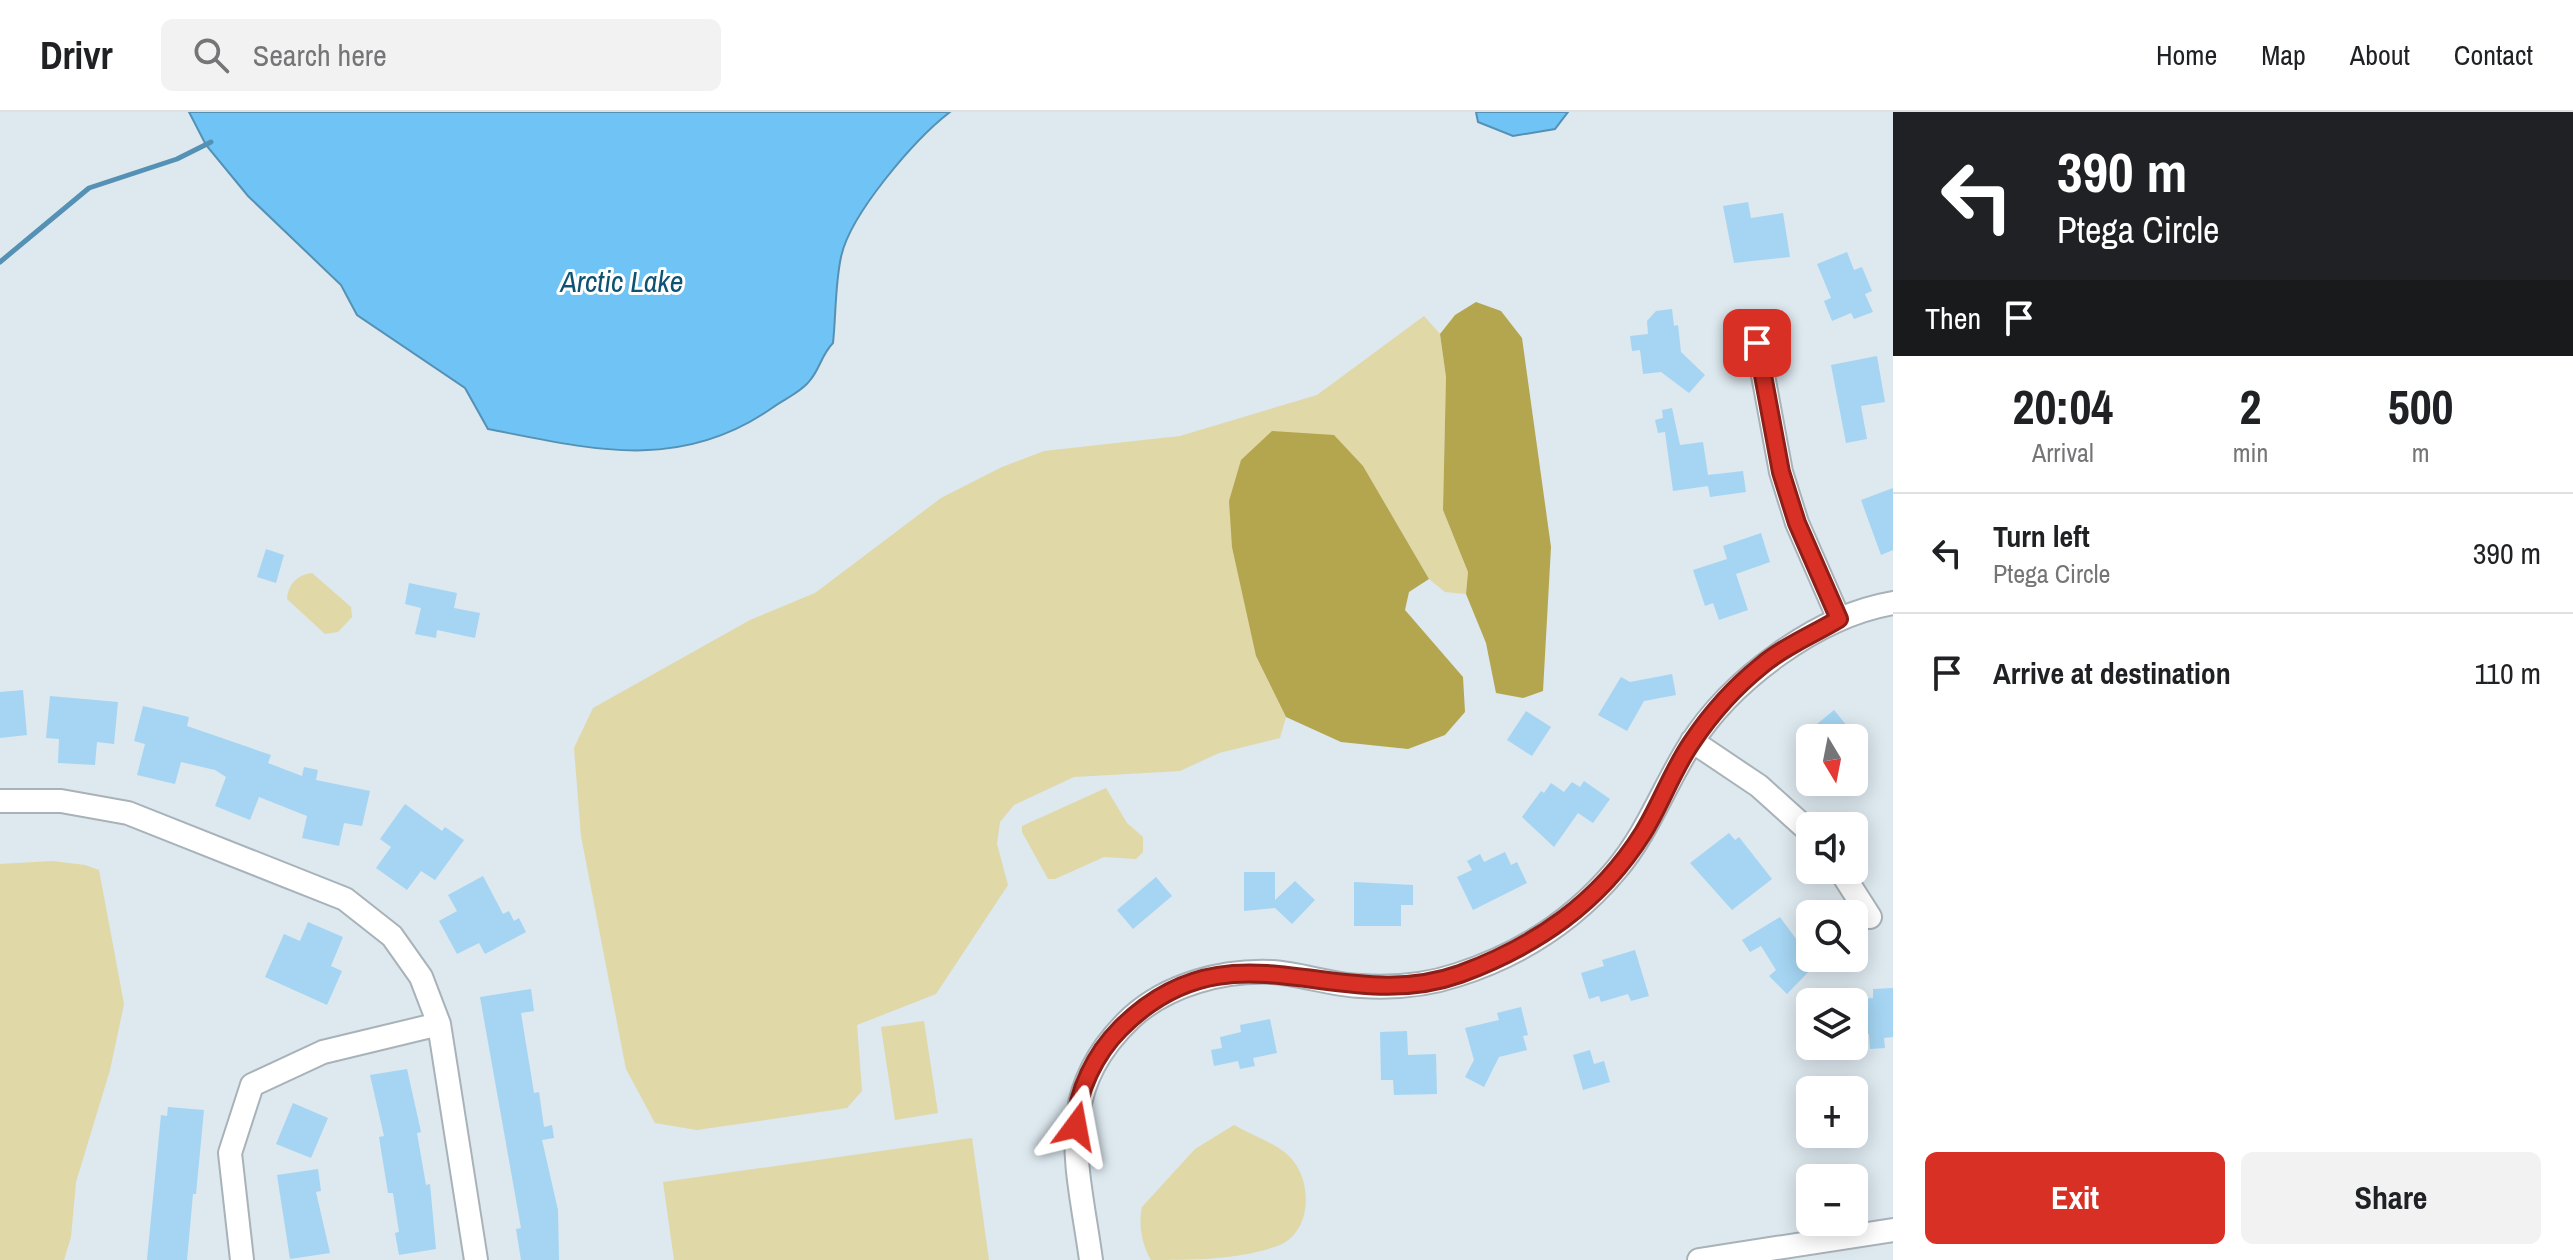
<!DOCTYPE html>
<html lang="en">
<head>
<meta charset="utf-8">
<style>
  body { margin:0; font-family:"Archivo Narrow",sans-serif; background:#f2f2f2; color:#202124; height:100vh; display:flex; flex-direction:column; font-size:30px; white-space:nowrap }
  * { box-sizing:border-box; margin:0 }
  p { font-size:26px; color:#757577 }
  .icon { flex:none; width:44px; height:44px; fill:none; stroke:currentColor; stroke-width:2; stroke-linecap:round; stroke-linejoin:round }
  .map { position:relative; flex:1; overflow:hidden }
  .details { display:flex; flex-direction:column; background:#fff; width:680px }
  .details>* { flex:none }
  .top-card { background:#202124; color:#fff; overflow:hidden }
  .needle { width:52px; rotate:170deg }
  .buttons { position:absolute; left:1796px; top:612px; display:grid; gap:16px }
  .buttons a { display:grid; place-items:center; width:72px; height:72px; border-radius:12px; background:#fff; box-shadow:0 4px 20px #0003; font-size:40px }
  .pin { position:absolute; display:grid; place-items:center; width:68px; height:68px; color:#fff; margin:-34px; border-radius:16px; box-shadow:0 4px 12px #0006 }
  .me { position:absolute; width:88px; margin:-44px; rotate:13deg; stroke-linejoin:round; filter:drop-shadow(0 0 6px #0008) }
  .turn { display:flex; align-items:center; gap:28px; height:168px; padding:0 32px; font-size:36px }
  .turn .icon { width:104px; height:104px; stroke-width:2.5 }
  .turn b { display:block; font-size:56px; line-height:68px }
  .then { display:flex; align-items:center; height:76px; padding:0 32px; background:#0003; gap:16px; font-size:30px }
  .eta { display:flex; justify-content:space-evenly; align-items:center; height:136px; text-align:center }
  .eta b { font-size:48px; font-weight:700; line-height:56px }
  .action { display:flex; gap:16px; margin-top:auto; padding:16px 32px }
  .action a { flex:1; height:92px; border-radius:12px; background:#d93025; color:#fff; font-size:32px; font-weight:700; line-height:92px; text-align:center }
  .action a+a { background:#f2f2f2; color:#202124 }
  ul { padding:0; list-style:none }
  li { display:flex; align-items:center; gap:24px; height:120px; padding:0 32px; border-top:2px solid #e0e0e0 }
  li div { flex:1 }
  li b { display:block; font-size:30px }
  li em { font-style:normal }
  header { display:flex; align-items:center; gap:48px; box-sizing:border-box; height:112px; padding:0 40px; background:#fff; border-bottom:2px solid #e0e0e0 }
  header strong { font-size:38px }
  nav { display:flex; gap:44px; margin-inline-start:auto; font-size:28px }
  .search { width:560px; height:72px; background:#f2f2f2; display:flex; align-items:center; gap:20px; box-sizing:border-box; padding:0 28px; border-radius:12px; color:#757577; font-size:30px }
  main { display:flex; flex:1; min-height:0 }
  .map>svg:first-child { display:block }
  .green { fill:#e0d8a6 }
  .forest { fill:#b4a54f }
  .water { fill:#6fc4f5; stroke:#5491b4; stroke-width:2 }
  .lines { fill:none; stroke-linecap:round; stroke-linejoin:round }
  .stream { stroke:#5491b4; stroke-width:5 }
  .building { fill:#a5d5f3 }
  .minor-casing { stroke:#a8b2b9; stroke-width:26 }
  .minor { stroke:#fff; stroke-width:22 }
  .route-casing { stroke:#8d1f18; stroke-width:20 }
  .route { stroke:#d93025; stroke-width:14 }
  .labels { text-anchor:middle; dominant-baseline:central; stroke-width:6; stroke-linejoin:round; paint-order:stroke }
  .water-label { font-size:30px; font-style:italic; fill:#0e5373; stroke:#fff }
</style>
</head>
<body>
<header>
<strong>Drivr</strong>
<div class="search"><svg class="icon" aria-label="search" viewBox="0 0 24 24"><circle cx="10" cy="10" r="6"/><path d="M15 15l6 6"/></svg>Search here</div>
<nav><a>Home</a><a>Map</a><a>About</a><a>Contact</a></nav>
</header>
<main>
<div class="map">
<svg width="1893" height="1148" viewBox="0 0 1893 1148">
  <rect width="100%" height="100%" fill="#dde8ef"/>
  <path class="green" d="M1424 204 1440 222 1446 265 1443 398 1468 460 1466 482 1445 480 1429 467 1363 355 1256 544 1286 605 1280 626 1219 641 1180 659 1074 665 1014 693 1000 710 997 732 1008 773 936 882 857 913 862 979 847 996 697 1018 655 1011 626 957 581 724 574 636 593 596 750 508 815 481 941 386 1002 355 1044 339 1180 324 1317 283Z
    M312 461 351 495 352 505 338 520 325 522 287 487C288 472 297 463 312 461Z
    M1106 676 1127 711 1143 725V740L1136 747 1104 745 1055 767H1048L1022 720V714Z
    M52 749 85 753 99 758 124 892 110 958 76 1070 71 1125 64 1148H0V752Z
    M924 909 938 1001 895 1008 881 915Z
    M1234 1013C1250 1022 1269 1029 1283 1039 1313 1060 1315 1117 1280 1133 1241 1148 1192 1148 1151 1148 1142 1133 1138 1112 1142 1095L1195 1037Z
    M972 1026 989 1148H674L663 1070Z"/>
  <path class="forest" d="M1476 190 1501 199 1522 226 1551 435 1543 579 1523 586 1496 581 1486 531 1466 482 1468 460 1443 398 1446 265 1440 222 1455 203Z
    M1272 319 1334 323 1363 354 1429 467 1409 480 1405 498 1463 565 1465 600 1445 623 1408 637 1341 630 1286 605 1256 544 1232 435 1229 389 1241 348Z"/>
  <path class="water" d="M189 0H950C915 27 850 102 841 145 835 173 836 203 833 231 822 242 820 256 811 267 803 279 783 288 772 296 679 361 590 337 488 317L465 276 357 203 341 173 248 84 206 33Z
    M1476 0H1568L1555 17 1513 24 1478 10Z"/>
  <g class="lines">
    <path class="stream" d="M0 150 89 76 177 47 211 30"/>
  </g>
  <path class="building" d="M1748 90 1751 106 1783 101 1790 145 1734 151 1723 94Z
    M1847 140 1854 158 1862 155 1872 179 1865 182 1873 200 1854 207 1851 201 1832 209 1824 189 1831 186 1817 152Z
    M1672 197 1674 214 1678 213 1681 240 1705 263 1689 281 1661 260 1643 262 1640 238 1632 239 1630 224 1648 222 1647 209 1656 199Z
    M1877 244 1885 290 1861 294 1867 327 1846 331 1831 253Z
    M1672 296 1680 333 1703 330 1708 363 1743 359 1746 380 1710 385 1708 374 1673 379 1665 320 1658 321 1655 308 1663 306 1662 298Z
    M1893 376V438L1881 443 1861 388Z
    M1761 421 1770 450 1736 462 1748 498 1719 508 1713 491 1705 494 1693 458 1727 447 1723 434Z
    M266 437 284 443 276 471 257 465Z
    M409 471 457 481 454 496 480 501 475 526 437 518 436 526 415 522 421 496 405 492Z
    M1672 562 1676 583 1644 589 1627 619 1598 603 1621 565 1630 570Z
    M23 578 27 623 0 626V580Z
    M50 584 118 590 114 632 97 630 95 653 58 651 59 627 46 626Z
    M143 594 189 605 187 614 271 643 268 651 302 664 304 655 318 658 316 668 370 679 362 714 344 711 339 734 302 726 307 704 259 685 250 708 215 694 226 665 215 658 181 650 175 672 137 663 145 632 134 629Z
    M1834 598 1857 626H1800Z
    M1526 599 1551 615 1532 644 1507 628Z
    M1584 669 1610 687 1593 711 1578 701 1554 735 1522 705 1541 679 1544 681 1551 671 1564 680 1572 670 1580 675Z
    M405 692 442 719 445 715 464 728 435 768 421 759 407 778 376 756 391 735 380 727Z
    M1729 721 1735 728 1739 725 1772 767 1732 798 1690 751Z
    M1505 740 1511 753 1517 750 1527 771 1473 798 1457 765 1472 758 1467 749 1480 742 1484 750Z
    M1244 760H1275V788L1295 769 1315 788 1292 812 1275 796 1244 799Z
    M483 764 503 802 509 799 514 809 519 806 526 820 485 842 479 831 457 842 439 809 457 799 448 783Z
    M1156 765 1172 784 1133 817 1117 798Z
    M1354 770 1413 773V793H1401V814H1354Z
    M1780 805 1810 846 1818 850 1787 882 1769 864 1776 858 1761 834 1750 840 1742 828Z
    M308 810 343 825 331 854 342 859 327 893 265 865 284 822 300 829Z
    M1635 838 1649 884 1631 889 1628 882 1601 890 1599 884 1589 887 1581 861 1604 854 1602 848Z
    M1893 876V925L1884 926 1885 936 1870 937 1869 922 1854 923V887L1873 886V877Z
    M531 877 534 899 521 901 534 981 539 980 544 1015 552 1013 554 1026 542 1028 558 1098 559 1148H521L516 1117 521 1116 480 885Z
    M1521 895 1528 923 1523 924 1527 938 1499 945 1484 975 1465 965 1474 948 1465 916 1499 908 1497 901Z
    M1270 907 1277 941 1253 946 1255 954 1240 957 1238 949 1214 954 1211 938 1222 936 1220 925 1241 920 1240 913Z
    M1407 919 1408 943 1436 942 1437 982 1394 983 1393 968H1381L1380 920Z
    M1590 938 1594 952 1604 949 1610 970 1583 978 1573 943Z
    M407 957 421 1020 417 1021 426 1073 430 1072 436 1137 399 1143 395 1121 399 1120 393 1081H388L379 1025 384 1024 370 963Z
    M293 991 328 1006 311 1046 276 1032Z
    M168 995 204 998 196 1082H193L187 1148H147L161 1003 167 1004Z
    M318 1057 321 1079 316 1080 330 1141 290 1147 277 1063Z"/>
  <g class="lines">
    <g class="minor-casing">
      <path id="minor" d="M1757 231 1781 360 1797 411 1839 507
        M1692 629 1759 674 1810 720
        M0 689H61L128 701 345 787 392 824 421 865 439 912 476 1148
        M1840 758 1870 805
        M242 1148 230 1041 252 973 323 940 439 912
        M1091 1148C1078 1053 1052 981 1131 906 1168 872 1223 858 1272 860 1302 862 1331 873 1361 874 1392 876 1427 873 1457 863 1520 843 1574 808 1616 758 1648 720 1664 674 1690 633 1731 568 1817 504 1893 491
        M1699 1148 1893 1118"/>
    </g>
    <use href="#minor" class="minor"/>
  </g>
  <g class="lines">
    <g class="route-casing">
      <path id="route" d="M1076 1014C1076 980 1096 941 1120 917 1231 804 1337 906 1460 862 1536 834 1599 791 1643 721 1661 692 1672 659 1692 630 1710 603 1735 575 1761 554 1783 535 1814 522 1839 507L1797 411 1781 360 1757 231"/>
    </g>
    <use href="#route" class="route"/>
  </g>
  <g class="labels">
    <g class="water-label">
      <text x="622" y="169">Arctic Lake</text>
    </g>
  </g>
</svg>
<div class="buttons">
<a><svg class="needle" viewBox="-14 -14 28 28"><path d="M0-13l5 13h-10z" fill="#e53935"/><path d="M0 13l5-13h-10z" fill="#757577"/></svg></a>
<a><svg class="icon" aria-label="sound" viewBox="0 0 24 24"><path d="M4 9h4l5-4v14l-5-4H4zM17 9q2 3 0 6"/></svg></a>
<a><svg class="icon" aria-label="search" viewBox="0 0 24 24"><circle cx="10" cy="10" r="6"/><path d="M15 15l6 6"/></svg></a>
<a><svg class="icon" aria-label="layers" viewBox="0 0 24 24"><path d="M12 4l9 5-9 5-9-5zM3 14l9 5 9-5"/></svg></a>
<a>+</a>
<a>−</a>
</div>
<div class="pin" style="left:1757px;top:231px;background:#d93025"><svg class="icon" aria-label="arrive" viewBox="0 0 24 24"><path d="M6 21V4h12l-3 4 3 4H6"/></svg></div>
<svg class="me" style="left:1076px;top:1014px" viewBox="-20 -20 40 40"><path d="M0-17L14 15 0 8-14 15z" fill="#d93025" stroke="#fff" stroke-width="4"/></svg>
</div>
<section class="details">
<div class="top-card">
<div class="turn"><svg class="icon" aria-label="left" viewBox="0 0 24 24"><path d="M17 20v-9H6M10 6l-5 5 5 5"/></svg><div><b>390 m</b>Ptega Circle</div></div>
<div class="then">Then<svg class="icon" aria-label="arrive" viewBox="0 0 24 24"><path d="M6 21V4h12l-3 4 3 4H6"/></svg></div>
</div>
<div class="eta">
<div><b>20:04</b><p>Arrival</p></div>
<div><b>2</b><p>min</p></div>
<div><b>500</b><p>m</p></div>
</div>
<ul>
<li><svg class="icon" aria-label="left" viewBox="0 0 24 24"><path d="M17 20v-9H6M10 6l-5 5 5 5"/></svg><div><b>Turn left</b><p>Ptega Circle</p></div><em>390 m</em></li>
<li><svg class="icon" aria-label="arrive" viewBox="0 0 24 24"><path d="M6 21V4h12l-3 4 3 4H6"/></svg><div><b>Arrive at destination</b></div><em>110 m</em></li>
</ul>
<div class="action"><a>Exit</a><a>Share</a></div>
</section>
</main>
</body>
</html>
